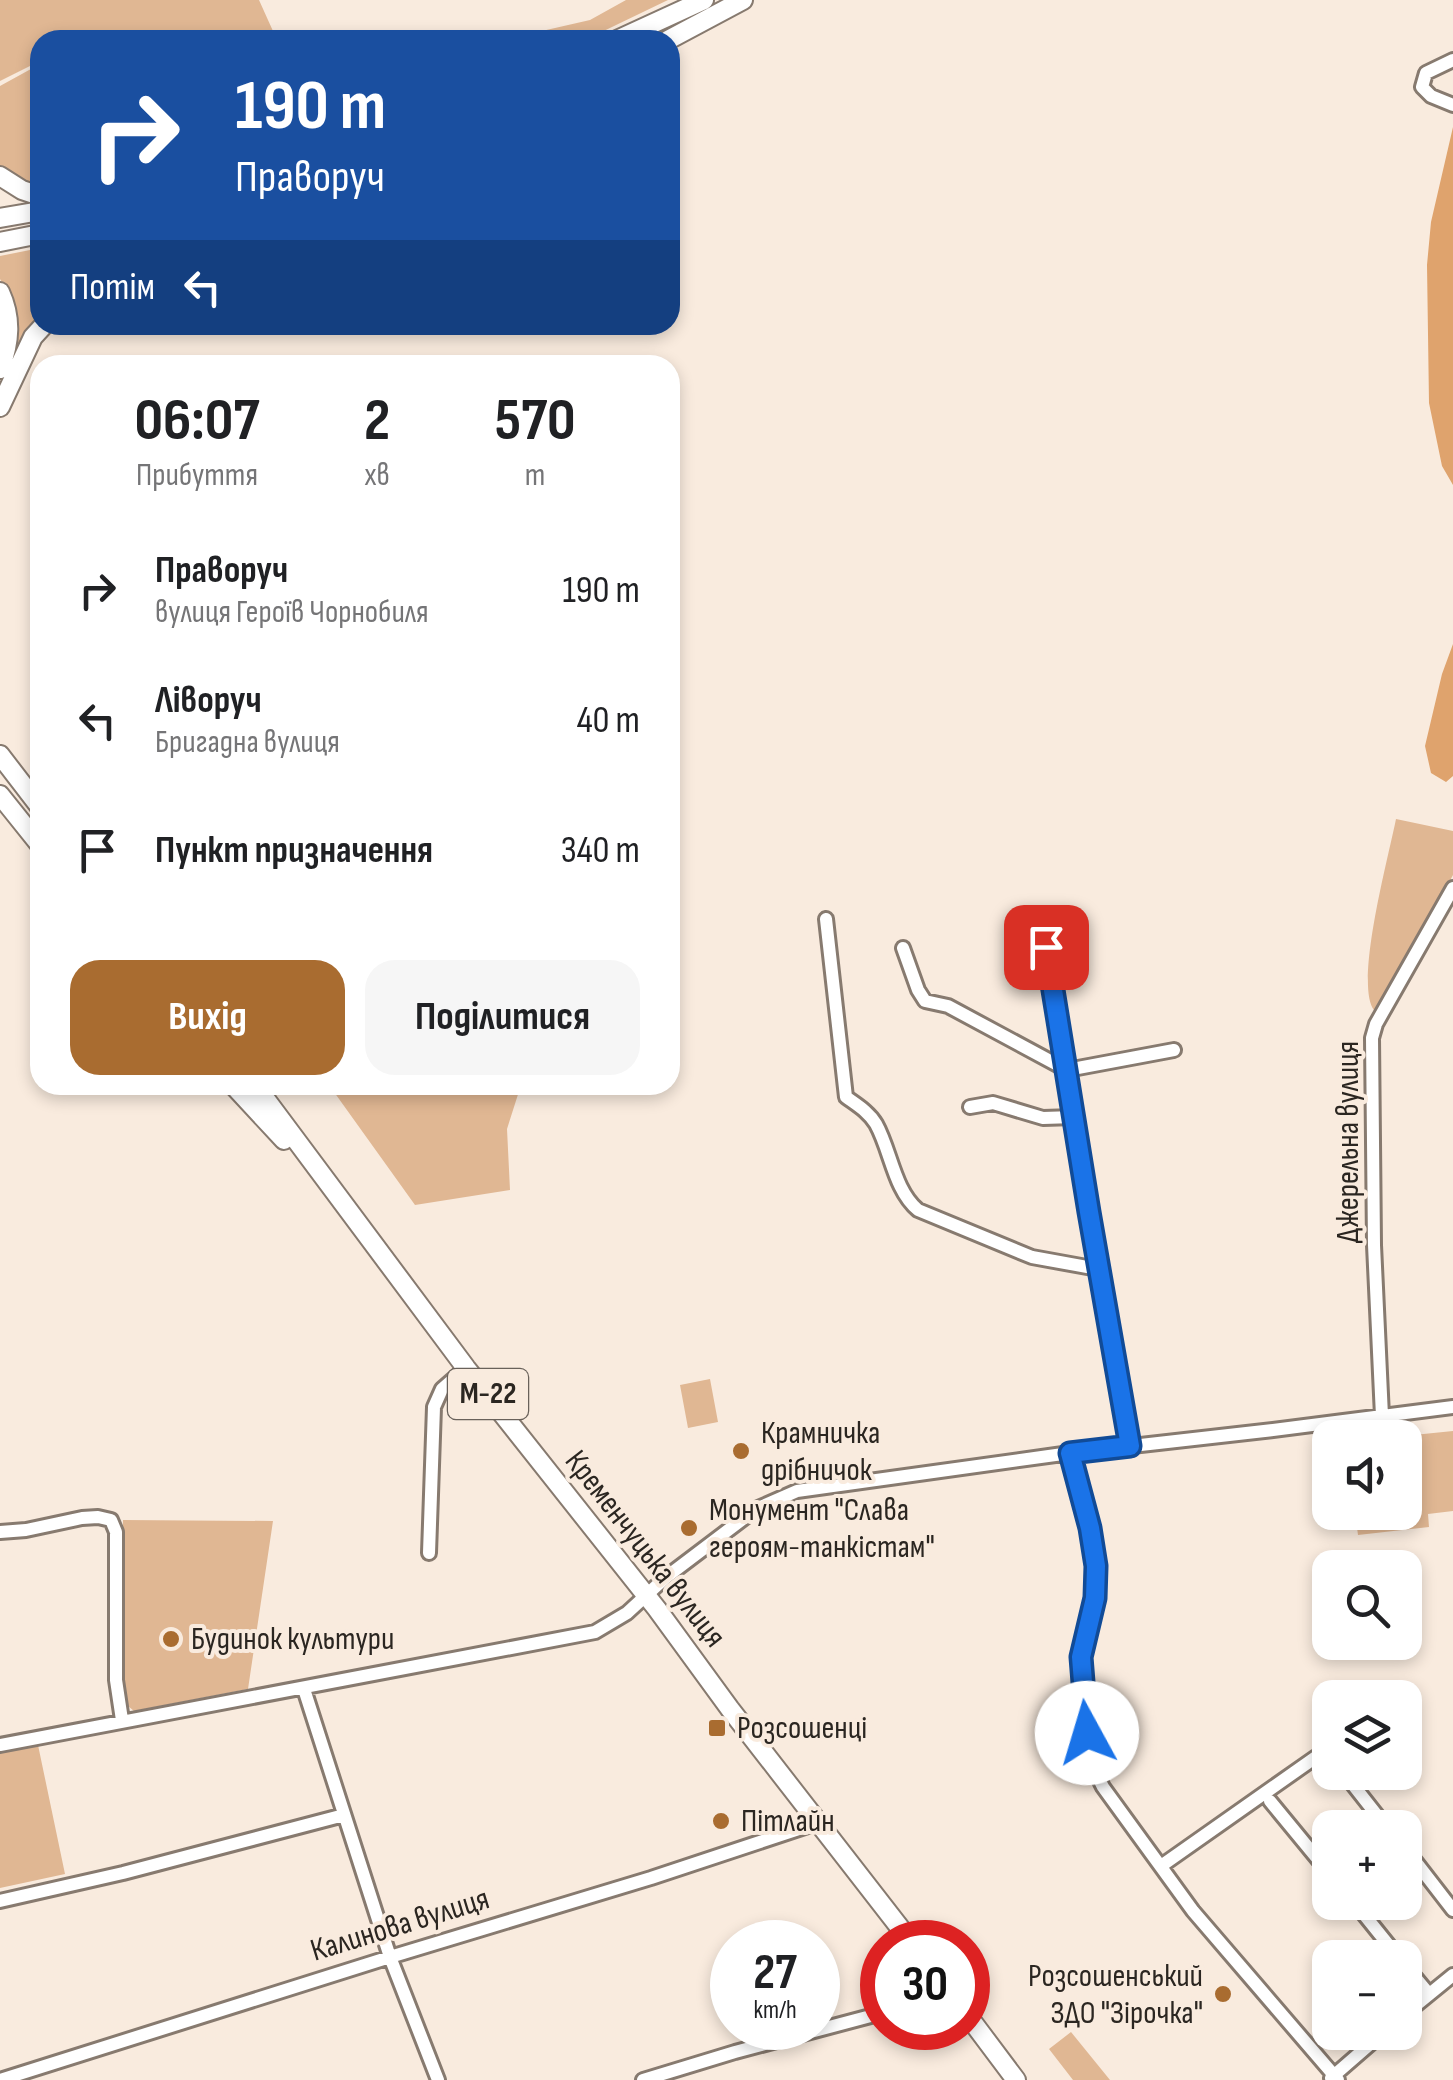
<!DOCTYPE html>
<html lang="uk">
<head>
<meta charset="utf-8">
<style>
  body { margin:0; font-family:"Sofia Sans Condensed",sans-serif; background:#f6f6f6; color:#202124; height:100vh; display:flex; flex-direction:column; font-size:38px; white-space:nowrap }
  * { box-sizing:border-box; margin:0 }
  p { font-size:32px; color:#757577 }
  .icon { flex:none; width:55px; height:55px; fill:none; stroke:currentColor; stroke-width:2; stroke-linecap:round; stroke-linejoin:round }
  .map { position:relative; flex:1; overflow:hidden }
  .side { position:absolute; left:30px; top:355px; width:650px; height:740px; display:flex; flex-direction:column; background:#fff; border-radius:30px; box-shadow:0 5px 15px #0003 }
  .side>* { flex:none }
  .top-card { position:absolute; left:30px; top:30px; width:650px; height:305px; border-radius:30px; box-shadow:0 5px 15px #0003; background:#1a4fa0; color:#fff; overflow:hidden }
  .fabs { position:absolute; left:1312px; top:1420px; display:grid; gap:20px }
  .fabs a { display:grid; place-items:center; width:110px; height:110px; border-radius:20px; background:#fff; box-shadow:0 5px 15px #0003; font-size:50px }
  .speed { position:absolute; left:710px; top:1920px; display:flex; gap:20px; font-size:50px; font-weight:700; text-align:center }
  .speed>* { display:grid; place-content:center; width:130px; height:130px; border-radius:50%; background:#fff; box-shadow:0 5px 15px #0003; line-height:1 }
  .speed small { font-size:25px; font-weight:400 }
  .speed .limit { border:15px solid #d22; background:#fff; color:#111 }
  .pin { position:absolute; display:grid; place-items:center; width:85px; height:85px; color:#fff; margin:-42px; border-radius:20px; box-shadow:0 5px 15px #0006 }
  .me { position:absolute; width:110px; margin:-55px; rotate:354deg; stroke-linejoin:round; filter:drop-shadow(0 0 8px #0008) }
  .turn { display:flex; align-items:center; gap:35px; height:210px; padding:0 40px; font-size:45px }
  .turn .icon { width:130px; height:130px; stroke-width:2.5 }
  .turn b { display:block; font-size:70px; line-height:85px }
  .then { display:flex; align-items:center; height:95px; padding:0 40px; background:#0003; gap:20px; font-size:38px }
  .eta { display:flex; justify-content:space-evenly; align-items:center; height:170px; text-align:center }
  .eta b { font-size:60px; font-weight:700; line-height:70px }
  .action { display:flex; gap:20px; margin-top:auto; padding:20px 40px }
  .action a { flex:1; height:115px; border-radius:30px; background:#a96c30; color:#fff; font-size:40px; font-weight:700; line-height:115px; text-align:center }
  .action a+a { background:#f6f6f6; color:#202124 }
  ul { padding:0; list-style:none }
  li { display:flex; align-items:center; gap:30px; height:130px; padding:0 40px }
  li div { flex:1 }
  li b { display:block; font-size:38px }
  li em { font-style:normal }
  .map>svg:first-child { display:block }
  .green { fill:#e0b793 }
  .water { fill:#dfa36d }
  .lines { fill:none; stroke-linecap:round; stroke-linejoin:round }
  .minor-casing { stroke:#877a6f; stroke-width:18 }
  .highway-casing { stroke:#877a6f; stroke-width:22 }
  .minor { stroke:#fff; stroke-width:12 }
  .highway { stroke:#fff; stroke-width:18 }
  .route-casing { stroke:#114b97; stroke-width:25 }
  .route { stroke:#1a73e8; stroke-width:18 }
  .poi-dot { fill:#a96c30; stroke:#f9ebde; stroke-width:4 }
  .labels { text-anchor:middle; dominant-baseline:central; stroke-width:8; stroke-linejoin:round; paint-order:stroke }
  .shield { fill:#f9ebde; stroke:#69615a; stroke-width:2.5 }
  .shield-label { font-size:30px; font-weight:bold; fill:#2b2621 }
  .street-label { font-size:32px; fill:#2b2621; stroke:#f9ebde }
  .poi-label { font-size:32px; fill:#2b2621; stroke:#f9ebde; text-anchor:start }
</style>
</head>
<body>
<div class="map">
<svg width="1453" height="2080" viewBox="0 0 1453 2080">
  <rect width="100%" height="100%" fill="#f9ebde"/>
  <path class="green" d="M0 0H259L277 40H40V61L0 81Z
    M626 0H668L585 40H502L590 20Z
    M40 64V187L30 185 0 168V86Z
    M40 248V319L15 359 11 360 16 335 17 317 12 299 0 279V256Z
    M1396 819 1453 831V875L1388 995 1380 1009 1374 1010C1354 984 1389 855 1396 819Z
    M329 1085H521L507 1129 510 1190 415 1205Z
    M710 1379 718 1422 688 1428 680 1385Z
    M1453 1431V1511L1428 1514 1429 1527 1358 1535 1355 1513 1405 1512V1438L1394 1437Z
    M123 1520 273 1521 248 1689 134 1711 122 1701Z
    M38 1745 65 1874 0 1888V1753Z
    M1071 2032 1110 2080H1073L1049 2049Z"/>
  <path class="water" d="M1453 127V485L1442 466 1429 403 1427 265 1431 222Z
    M1453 644V776L1446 782 1431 773 1425 746 1442 674Z"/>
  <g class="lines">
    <g class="minor-casing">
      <path id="minor" d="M1453 60 1426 73 1422 87 1431 96 1453 105
        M826 919 846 1097C857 1105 869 1112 876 1124 891 1151 894 1190 918 1210L1032 1257 1098 1269
        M1046 947 1129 1446
        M903 948 918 990 925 1001 948 1006 1067 1070 1174 1050
        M970 1107 993 1103 1043 1118 1074 1117
        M1382 1416 1374 1245 1372 1038 1376 1024 1453 888
        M1070 1453 1090 1529 1096 1566 1095 1599 1081 1657 1084 1711 1090 1755 1095 1771 1103 1787 1193 1911 1338 2080
        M0 1532 26 1530 82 1518 98 1517 111 1520 116 1532V1680L122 1720
        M429 1553 434 1407 442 1389 466 1368
        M304 1689 390 1957 438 2080
        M0 1745 595 1632 627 1613 665 1578 756 1509 797 1491 1070 1453 1273 1430 1453 1407
        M1343 1772 1387 1828
        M1270 1801 1330 1874
        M1405 1848 1453 1910
        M1161 1866 1316 1757 1330 1758
        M0 1901 123 1873 344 1815
        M1354 1902 1399 1958
        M1405 1965 1429 1994
        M1405 2014 1453 1975
        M1331 2078 1384 2032
        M0 2080 390 1957 651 1878 817 1823
        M643 2080 735 2052 882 2013"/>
    </g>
    <g class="highway-casing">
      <path id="highway" d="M617 40 704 0
        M668 40 743 0
        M0 176 22 190 40 196
        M0 218 40 211
        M0 242 40 234
        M0 292C12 318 10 342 0 369
        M0 407 33 337 44 325
        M0 755 40 807
        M0 795 40 845
        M233 1085 284 1140
        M255 1085 466 1368 657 1609 730 1709 911 1942
        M968 2016 1016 2080"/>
    </g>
    <use href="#minor" class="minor"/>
    <use href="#highway" class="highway"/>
  </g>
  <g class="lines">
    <g class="route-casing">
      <path id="route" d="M1046 947 1089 1212 1130 1446 1070 1453 1090 1528 1096 1566 1095 1598 1081 1657 1087 1733"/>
    </g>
    <use href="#route" class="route"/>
  </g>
  <g class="poi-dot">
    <circle cx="741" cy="1451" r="10"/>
    <circle cx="689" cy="1528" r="10"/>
    <circle cx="171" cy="1639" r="10"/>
    <rect x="707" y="1718" width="20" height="20" rx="5"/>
    <circle cx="721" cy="1821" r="10"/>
    <circle cx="1223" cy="1994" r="10"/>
  </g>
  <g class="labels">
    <rect class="shield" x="448" y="1369" width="80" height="50" rx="8"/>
    <g class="shield-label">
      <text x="488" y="1394">М-22</text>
    </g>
    <g class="street-label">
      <text transform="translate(1348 1142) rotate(-90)">Джерельна вулиця</text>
      <text transform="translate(645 1549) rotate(52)">Кременчуцька вулиця</text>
      <text transform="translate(400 1925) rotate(-17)">Калинова вулиця</text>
    </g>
    <g class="poi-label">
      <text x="761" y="1433">Крамничка<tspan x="761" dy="37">дрібничок</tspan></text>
      <text x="709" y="1510">Монумент "Слава<tspan x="709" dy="37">героям-танкістам"</tspan></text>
      <text x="191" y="1639">Будинок культури</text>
      <text x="737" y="1728">Розсошенці</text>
      <text x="741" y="1821">Пітлайн</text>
      <text x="1203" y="1976" text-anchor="end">Розсошенський<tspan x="1203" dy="37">ЗДО "Зірочка"</tspan></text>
    </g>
  </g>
</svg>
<div class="fabs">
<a><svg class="icon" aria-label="sound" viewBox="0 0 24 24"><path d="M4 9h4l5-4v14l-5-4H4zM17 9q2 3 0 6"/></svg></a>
<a><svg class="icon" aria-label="search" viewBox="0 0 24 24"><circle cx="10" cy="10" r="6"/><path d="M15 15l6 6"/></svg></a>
<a><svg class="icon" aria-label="layers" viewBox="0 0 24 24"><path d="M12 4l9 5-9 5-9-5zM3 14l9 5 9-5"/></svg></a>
<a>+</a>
<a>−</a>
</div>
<div class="speed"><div>27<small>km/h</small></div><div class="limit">30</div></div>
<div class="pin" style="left:1046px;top:947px;background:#d93025"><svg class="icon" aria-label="arrive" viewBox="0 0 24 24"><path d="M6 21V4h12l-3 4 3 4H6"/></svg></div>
<svg class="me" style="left:1087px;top:1733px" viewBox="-20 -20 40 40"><circle r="19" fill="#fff"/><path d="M0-13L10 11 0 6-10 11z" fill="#1a73e8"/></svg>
<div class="top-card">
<div class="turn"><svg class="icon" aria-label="right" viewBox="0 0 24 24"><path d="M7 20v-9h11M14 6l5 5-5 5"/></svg><div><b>190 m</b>Праворуч</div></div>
<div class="then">Потім<svg class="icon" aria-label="left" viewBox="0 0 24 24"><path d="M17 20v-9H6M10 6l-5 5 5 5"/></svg></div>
</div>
<section class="side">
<div class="eta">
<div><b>06:07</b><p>Прибуття</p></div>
<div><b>2</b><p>хв</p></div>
<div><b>570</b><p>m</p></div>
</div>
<ul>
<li><svg class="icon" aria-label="right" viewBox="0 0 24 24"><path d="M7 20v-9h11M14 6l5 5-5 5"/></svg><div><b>Праворуч</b><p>вулиця Героїв Чорнобиля</p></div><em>190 m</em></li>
<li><svg class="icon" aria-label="left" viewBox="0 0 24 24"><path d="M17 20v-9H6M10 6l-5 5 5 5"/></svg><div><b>Ліворуч</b><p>Бригадна вулиця</p></div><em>40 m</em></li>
<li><svg class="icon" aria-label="arrive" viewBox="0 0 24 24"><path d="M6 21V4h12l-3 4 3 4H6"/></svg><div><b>Пункт призначення</b></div><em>340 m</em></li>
</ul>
<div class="action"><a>Вихід</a><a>Поділитися</a></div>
</section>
</div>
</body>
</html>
